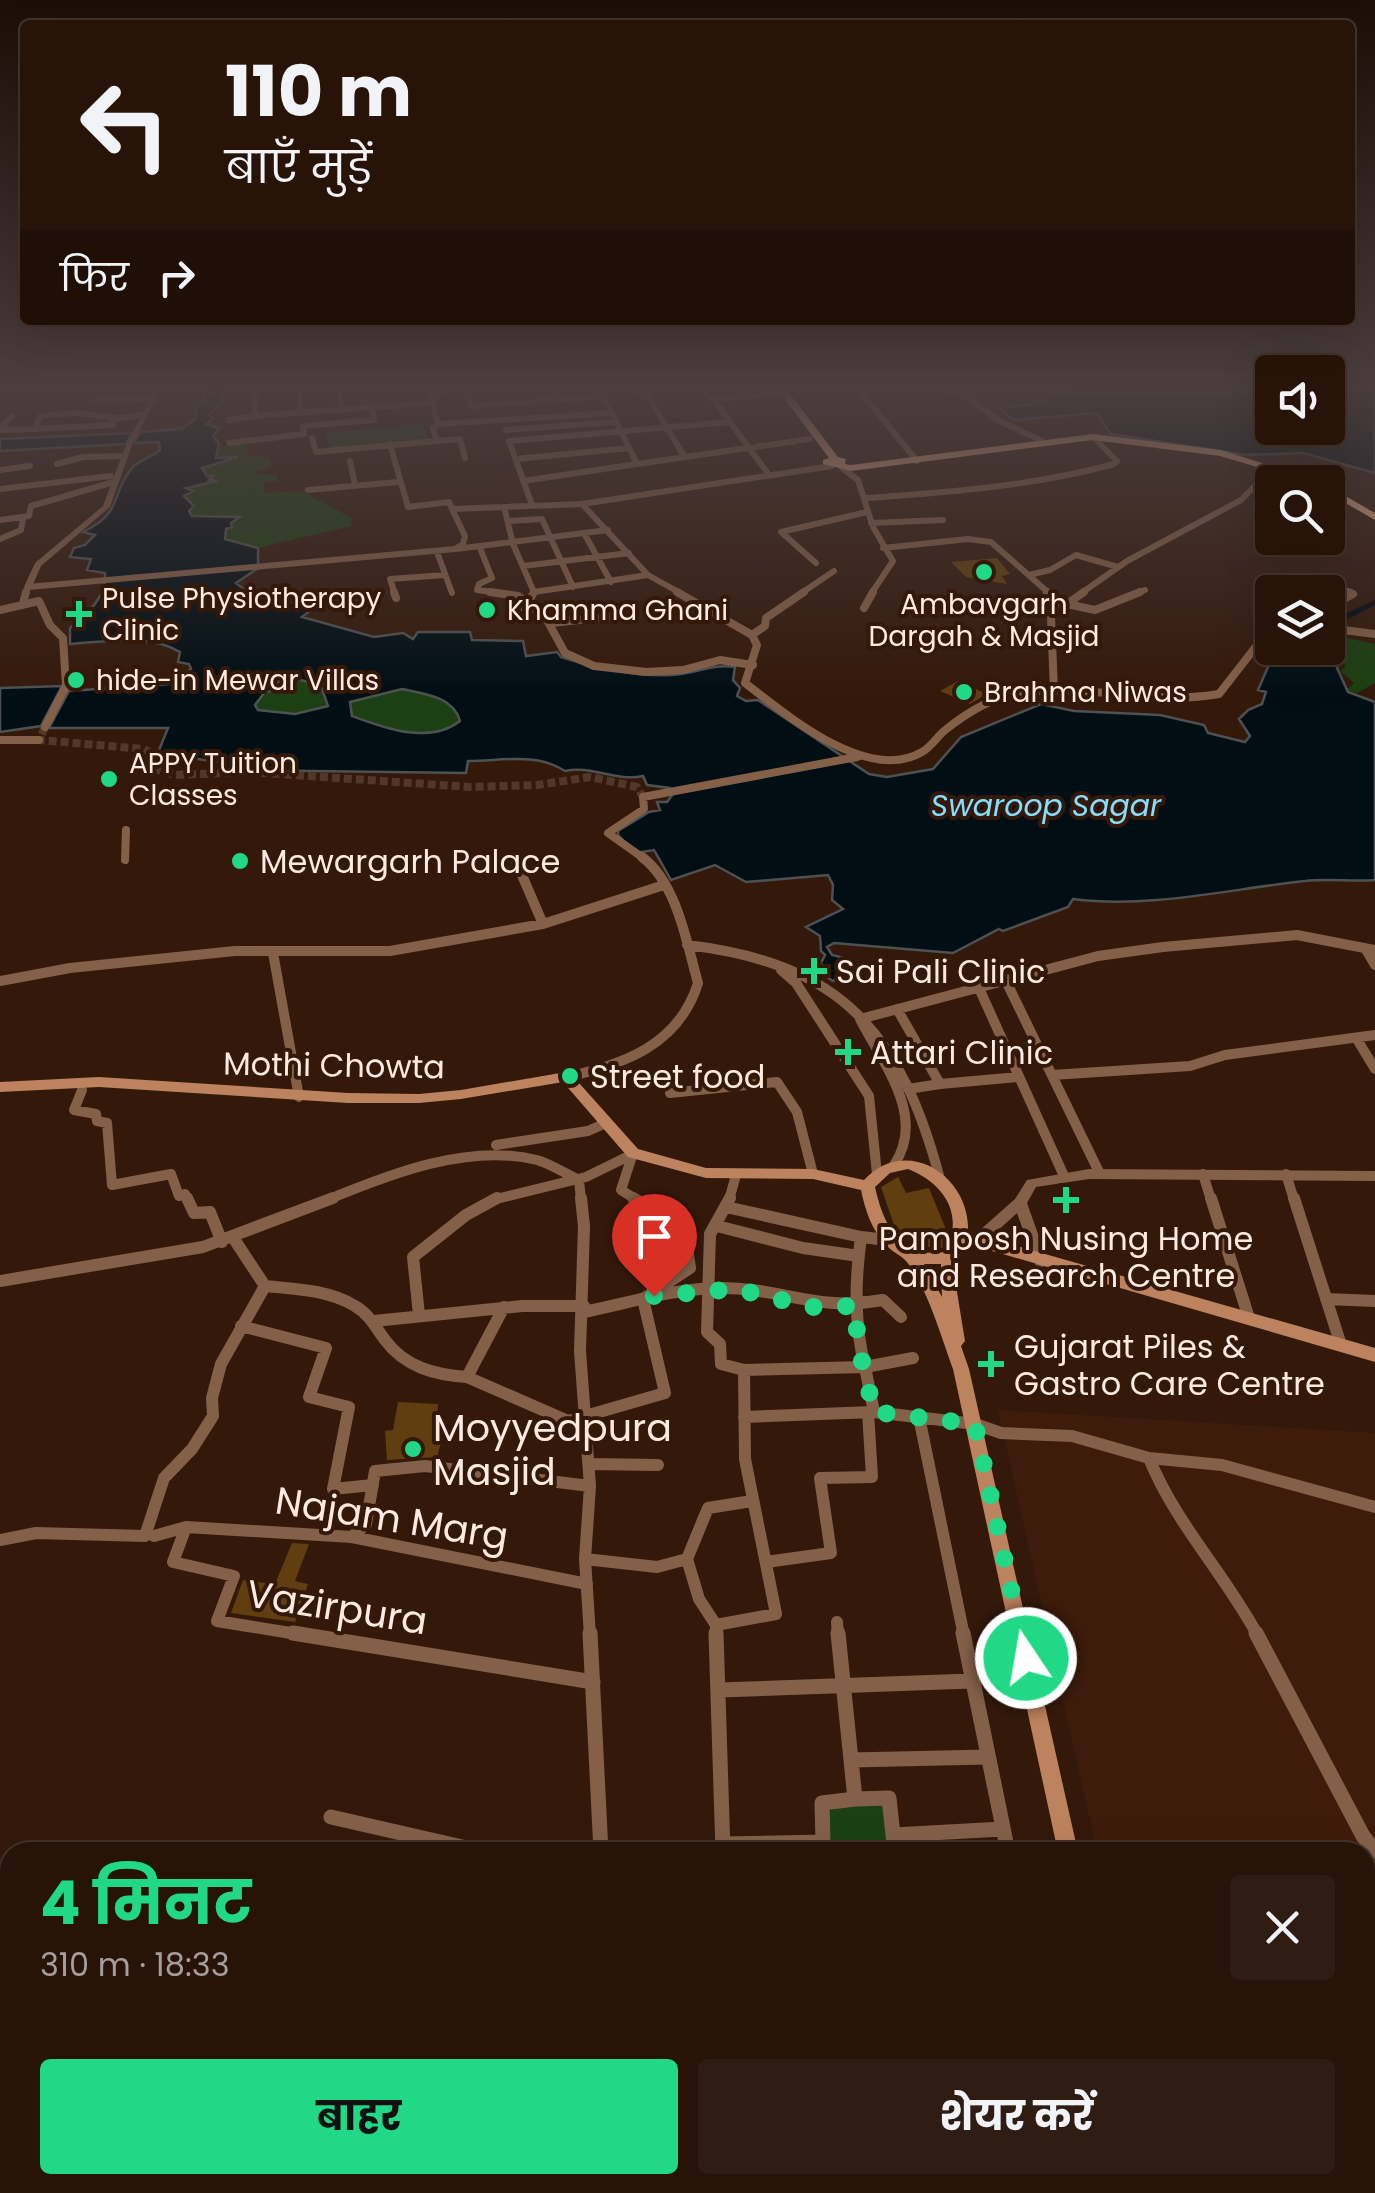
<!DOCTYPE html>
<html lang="hi">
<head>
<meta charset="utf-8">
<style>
  body { margin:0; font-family:Poppins,"Noto Sans Devanagari",sans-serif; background:#2f1c12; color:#f1f3f6; height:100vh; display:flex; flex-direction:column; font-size:38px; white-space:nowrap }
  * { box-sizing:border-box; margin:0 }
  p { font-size:32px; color:#a49e9c }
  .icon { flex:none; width:55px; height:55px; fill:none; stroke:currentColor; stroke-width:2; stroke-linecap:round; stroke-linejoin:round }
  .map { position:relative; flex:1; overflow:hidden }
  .side { position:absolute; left:0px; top:1842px; width:1375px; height:352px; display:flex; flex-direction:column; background:#271308; border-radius:30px 30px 0 0; box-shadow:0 10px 40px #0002,0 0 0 2px #433229 }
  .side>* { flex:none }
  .hud { position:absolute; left:20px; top:20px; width:1335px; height:305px; border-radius:10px; box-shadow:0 10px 40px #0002,0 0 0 2px #433229; background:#271308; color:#f1f3f6; overflow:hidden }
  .buttons { position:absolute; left:1255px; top:355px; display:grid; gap:20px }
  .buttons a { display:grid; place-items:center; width:90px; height:90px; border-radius:10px; background:#271308; box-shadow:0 10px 40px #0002,0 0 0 2px #433229; font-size:50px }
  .pin { position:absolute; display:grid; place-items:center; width:85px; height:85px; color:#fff; margin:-102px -42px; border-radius:50% 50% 50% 0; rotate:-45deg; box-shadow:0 0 10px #0007 }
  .pin .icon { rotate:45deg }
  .me { position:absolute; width:110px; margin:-55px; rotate:348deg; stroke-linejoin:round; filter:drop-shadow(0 0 8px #0008) }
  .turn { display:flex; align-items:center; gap:35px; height:210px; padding:0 40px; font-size:45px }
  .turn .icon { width:130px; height:130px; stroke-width:2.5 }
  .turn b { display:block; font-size:70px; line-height:85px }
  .then { display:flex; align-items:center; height:95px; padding:0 40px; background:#0003; gap:20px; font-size:38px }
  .round { display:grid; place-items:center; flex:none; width:105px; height:105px; border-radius:10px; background:#2f1c12 }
  .summary { display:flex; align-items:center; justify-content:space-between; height:170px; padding:0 40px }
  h1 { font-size:60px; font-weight:700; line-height:75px; color:#21d887 }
  .primary-button { display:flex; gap:20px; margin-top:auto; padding:20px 40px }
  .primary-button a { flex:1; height:115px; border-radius:10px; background:#21d887; color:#111; font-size:40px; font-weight:700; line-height:115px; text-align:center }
  .primary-button a+a { background:#2f1c12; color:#f1f3f6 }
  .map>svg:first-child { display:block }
  .built { fill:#3e1c0b }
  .green { fill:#1c4013 }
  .water { fill:#010f15; stroke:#4d5152; stroke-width:2.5; fill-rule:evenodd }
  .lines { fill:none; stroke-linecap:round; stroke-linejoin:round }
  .canal { fill:#010f15; fill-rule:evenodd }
  .building { fill:#613e0f }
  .minor-tunnel { stroke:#52382b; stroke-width:8; stroke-dasharray:8 4; stroke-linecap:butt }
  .minor-far4 { stroke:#846049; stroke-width:6 }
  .minor-far3 { stroke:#846049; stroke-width:8 }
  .minor-far2 { stroke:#846049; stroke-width:10 }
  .minor-far1 { stroke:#846049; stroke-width:12 }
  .minor { stroke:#846049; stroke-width:15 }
  .tertiary { fill:#846049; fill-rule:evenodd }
  .secondary { fill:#bd835e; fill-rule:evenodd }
  .trunk { fill:#f1b087; fill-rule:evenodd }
  .route { stroke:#21d887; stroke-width:18; stroke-dasharray:0 32.4 }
  .poi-dot { fill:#21d887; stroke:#34190b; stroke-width:4 }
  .labels { text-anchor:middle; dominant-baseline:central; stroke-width:8; stroke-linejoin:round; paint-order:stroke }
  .far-poi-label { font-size:28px; fill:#ffebe2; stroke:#34190b; text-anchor:start }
  .far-water-label { font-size:30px; font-style:italic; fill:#86defe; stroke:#34190b }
  .poi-label { font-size:32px; fill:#ffebe2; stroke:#34190b; text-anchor:start }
  .street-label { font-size:32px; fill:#ffebe2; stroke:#34190b }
  .near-poi-label { font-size:38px; fill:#ffebe2; stroke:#34190b; text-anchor:start }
  .near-street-label { font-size:38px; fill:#ffebe2; stroke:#34190b }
</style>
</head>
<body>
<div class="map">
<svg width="1375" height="2193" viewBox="0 0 1375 2193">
  <rect width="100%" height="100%" fill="#34190b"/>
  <path class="built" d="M998 1410 1375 1433V2138L1365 2123V1852H1097Z"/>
  <path class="green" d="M424 424 428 440 330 449 325 433Z
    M245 444 249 455 270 458 271 468 256 472 260 475 276 474 278 481 263 483 265 493 301 491 352 518 351 526 258 548 225 540 226 529 216 516H192L184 496 186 488 211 483 202 468 235 458H217L214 452 218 446Z
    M1347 638 1375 644V683L1357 693 1347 690 1354 683 1340 671 1346 666 1332 647Z
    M291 677 322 686 329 706 295 714 258 710 255 706 271 684Z
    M402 689C424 694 453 696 461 721 429 744 384 728 352 716L349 702Z
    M884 1804 890 1852H831L827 1808Z
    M1365 2130 1375 2145V2193H1158L1156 2185H1365Z"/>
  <path class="water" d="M211 386 240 388 221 397 223 400 209 415 213 419 206 424 219 428 213 437 219 443 216 458 238 457 202 468 207 476H213L209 480 217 481 186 488 193 491 184 496 194 506 189 511 192 516 240 517 231 523 232 527 226 529 225 539 258 548V568L236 583 251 595 315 607 302 617 374 637 403 633 413 639 418 632H470L472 640 523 641 526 656 557 652 561 657C597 668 635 677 672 675 695 674 714 663 735 667L733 680 740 688 737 696 746 701 758 700 869 774 887 777 933 769 961 737 1041 704 1074 711 1160 715 1204 725 1208 733 1245 742 1250 736 1239 719 1248 710 1262 704 1266 692 1258 690 1275 651 1281 648H1316V659L1338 662 1337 668 1348 692 1375 702V880C1352 882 1328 878 1305 881 1229 889 1150 909 1073 899L1068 907 1003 931 999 929 953 953 834 943 827 947 832 955 844 958 841 963 853 969 833 981 827 977 826 967 812 958 822 961 825 955 821 951 820 936 806 927 843 909 832 900 833 885 828 875 746 882 715 865 671 880 654 850 635 853 618 835V831L649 812 660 810 657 802H667L673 794 670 788 647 785 643 776C617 782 591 765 565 771 536 752 502 761 468 761L466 773 230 770 219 762 164 754 159 750 168 728H49L69 691 169 684 191 669 189 664 178 662 180 652C148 633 105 642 70 644V628C88 613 107 597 105 573L87 570 91 559 70 557 74 548 85 545 95 535 83 532C125 511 109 496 132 468 139 460 152 457 160 450L159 442 134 443 140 432 182 429 195 419 197 406 206 396 203 392ZM291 677 321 686 328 706 295 714 258 710 255 705 264 693 273 690 272 684ZM402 689C424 694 453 696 460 721 429 745 384 728 352 716L350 702Z
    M1079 386H1272V428H1328V386H1375V473L1303 453 1245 455 1111 434 1097 413 1013 420 999 408 1029 405Z
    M132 433 126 444 0 451V439Z
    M62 686 41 726 0 732V688Z"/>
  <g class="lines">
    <path class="canal" d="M1375 600V605L1348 619 1328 632V626L1342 615Z"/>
  </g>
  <path class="building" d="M997 558 1010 574 1002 576 1007 584 966 577 951 562Z
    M958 681 987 694 970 704 940 691Z
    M898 1177 906 1193 929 1188 945 1227 947 1238 942 1248 917 1246 895 1228 881 1187Z
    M398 1402 438 1404 437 1421H447L437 1457 387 1460 385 1431 393 1430Z
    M292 1543 309 1544 295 1581 308 1584 295 1622 231 1613 243 1580 275 1584Z"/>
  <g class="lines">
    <path class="minor-tunnel" d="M45 727 39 740 144 749 149 752 150 767 174 775 249 772 470 787 537 785 590 777 637 787 643 797"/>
    <path class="minor-far4" d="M257 386 254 416 430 403
      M299 386 300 413
      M339 386 341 410
      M428 386 438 424 612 413 637 464 810 439
      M546 386 562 399
      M597 386 612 413
      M621 386 648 396 684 456
      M697 386 713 399 767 472
      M856 386 917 461
      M916 386 963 394
      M971 386 963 394 998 420 1042 441
      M857 387 877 386
      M492 388 531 386
      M465 390 472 406 603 396
      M429 393 491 386
      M713 399 777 394
      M92 401 153 399
      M75 413 111 417 113 425 35 429 40 416Z
      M111 419 144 415
      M229 420 254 416
      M0 429 12 416
      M0 430 35 429
      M506 430 616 422
      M312 438 316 452 437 441 433 428 438 424
      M437 441 460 439 465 458
      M229 443 304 434 303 426 374 420 371 407
      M390 444 408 507 449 502 452 509
      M516 459 629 448
      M350 461 355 485
      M57 464 83 457 124 456
      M842 468 858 480 873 527 893 561 871 594
      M0 470 30 466
      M523 481 637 464
      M0 489 111 476
      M308 490 398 482
      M867 498C950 492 1034 486 1114 464L1117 461 1093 437
      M582 504 648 575 682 594
      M532 505 509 441 728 422
      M504 507 513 544 534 592 648 575
      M0 520 29 516 31 506 114 482
      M508 521 542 519 573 587
      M871 523 943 520
      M584 533 611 582
      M0 539 21 530 23 518
      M480 548 492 578 479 584 477 590 507 594
      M883 548 968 539 991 542 1050 594
      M456 549 608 530
      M437 552 452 593
      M816 563 781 532 867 512
      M523 566 629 553
      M1029 575 1050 570 1076 555 1118 567
      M1289 592 1322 581 1352 594
      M26 594 28 587 455 549 463 544 465 536 452 509 582 504 832 466
      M395 594 390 579 445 575
      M800 594 834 571
      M1080 594 1127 561 1241 500 1261 480 1276 477 1310 482
      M1134 594 1145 590"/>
    <path class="minor-far3" d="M394 592 396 598
      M490 592 518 596 526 602
      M534 592 525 609H541L565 653 594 666 646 672 683 670 720 660 753 665
      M677 592 752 635 757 645 745 683C787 715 867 784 922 752 931 747 937 737 944 731 965 714 993 697 1019 693 1086 683 1152 706 1219 694L1272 626
      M1047 592 1057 601
      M1084 592 1067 604 1095 610 1140 592
      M23 603 26 592
      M864 608 873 592
      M1328 608 1353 594 1348 592
      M0 610 39 601 50 625 63 638 66 686 45 727
      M552 623 614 616
      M1328 628 1375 634
      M752 635 765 626 766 618 804 592
      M1054 691 1051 616 1057 601 1061 603
      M0 740H39
      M125 860 126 830
      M646 860 608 833 644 809 643 797 857 757"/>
    <path class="minor-far2" d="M515 859 543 924
      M687 945C841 963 901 1032 940 1179
      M1365 948 1375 965
      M273 953 299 1097
      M781 970 796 983 869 1096 877 1174
      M1005 979 1100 1174
      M0 981 70 968 235 951H390L543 924 664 885
      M978 986 1064 1176
      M897 1009 940 1084 1019 1077
      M1358 1041 1375 1069
      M1052 1075 1190 1066 1225 1055 1375 1035
      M566 1077C623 1065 679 1045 698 983 687 944 677 883 642 857
      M908 1089 940 1084
      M82 1090 74 1110 96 1114 97 1121 107 1123 112 1185 171 1174 179 1196 185 1194 188 1200
      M670 1093 777 1082 797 1112 813 1174
      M496 1145 588 1131 606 1123
      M633 1153 621 1190 637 1200
      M894 1165C927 1116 883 1064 860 1019L1098 956 1163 947 1297 935 1375 950
      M1203 1174 1211 1200
      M1286 1174 1294 1200
      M327 1200C390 1174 468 1143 537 1160 551 1164 566 1174 579 1180L581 1200
      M492 1200 586 1177 633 1154
      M729 1200 736 1175"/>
    <path class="minor-far1" d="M187 1198 194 1213 210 1212 222 1242
      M581 1198 584 1226 580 1351 590 1486 585 1559 590 1636
      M730 1198 710 1234 707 1332 720 1344 721 1364 744 1370 865 1367 874 1412 975 1424 1001 1433 1072 1436 1149 1458 1222 1465 1375 1507
      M1211 1198 1249 1318
      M1294 1198 1341 1345
      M726 1207 861 1237
      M717 1226 803 1248 859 1256
      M234 1239 265 1286C295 1289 329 1290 355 1306 369 1314 376 1328 385 1340 405 1367 435 1375 467 1377L504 1307
      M888 1240 861 1237C855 1281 854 1323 865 1367L913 1358
      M0 1281 203 1247 333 1198
      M1326 1299 1375 1301
      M584 1312C629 1303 675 1288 722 1288 782 1288 816 1312 883 1300L901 1317
      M419 1315 413 1257 466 1215 497 1198
      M374 1321 522 1306H584
      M241 1326 326 1348 309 1397 349 1407 333 1489 373 1485
      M467 1377 568 1421 665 1393 643 1299 690 1268 684 1229 633 1198
      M744 1417 873 1412
      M919 1417 964 1636
      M1149 1458C1175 1523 1225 1574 1258 1636
      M590 1464 658 1465
      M186 1527 173 1562 234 1576 217 1621 309 1636
      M154 1536 186 1527 352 1537 587 1584
      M352 1537 366 1524 375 1471 425 1466 590 1486
      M0 1540 36 1533 145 1536 164 1478 192 1449 213 1416 212 1398 221 1364 265 1286
      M585 1559 657 1567 687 1559 699 1599 716 1625
      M687 1559 708 1508 752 1501
      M766 1562 831 1553 820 1478 872 1477 868 1412
      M837 1622 838 1636
      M716 1625 776 1614 745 1459 744 1370
      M716 1625V1636"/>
    <path class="minor" d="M293 1633 593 1682
      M590 1633 601 1852
      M716 1633 723 1852
      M963 1633 1008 1852
      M1256 1633 1363 1836 1375 1851
      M720 1690 971 1681
      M851 1760 988 1757
      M855 1799 889 1798 893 1835 1003 1829
      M331 1817 484 1852
      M893 1835 895 1852
      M823 1842 822 1803 855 1799 838 1633
      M723 1844 823 1842 824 1852
      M0 1977 10 1993
      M94 2185 96 2193
      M444 2185 483 2193
      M688 2185 689 2193
      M1079 2185 1081 2193
      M546 2193 547 2185"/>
    <path class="tertiary" d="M157 386H163L132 445 110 507 41 566 31 589H25L24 587 35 563 103 506 126 445Z
      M1089 1169 1375 1171V1181L1089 1179 1036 1187 1027 1203 1048 1262 1046 1266 1041 1267 1036 1266 1017 1213 981 1246H971L969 1242 971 1238 1015 1199 1027 1180Z"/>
    <path class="secondary" d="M566 1072 571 1074 638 1149 706 1168 813 1169 864 1180C907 1134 971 1177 968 1232L1375 1348V1362L965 1243 957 1257V1292L965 1341 961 1346 969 1369 1078 1852H1058L953 1369C942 1339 926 1284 906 1261 901 1255 892 1252 887 1246 872 1231 865 1210 861 1190L813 1179 706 1178 628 1157 563 1082 461 1099 419 1103H348L99 1087 0 1092V1082L99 1077 348 1093 419 1094 461 1090ZM908 1169C944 1183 966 1216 944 1252 900 1259 883 1224 875 1187L890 1173ZM924 1264H941L942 1297Z
      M1131 2185H1155L1157 2193H1133Z"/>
    <path class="trunk" d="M775 386H784L838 457 846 459 845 464 851 465 1093 434 1221 450 1321 482H1307L1220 456 1093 440 851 471 823 464V460L829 458Z
      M1328 486 1375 513V520L1328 493Z"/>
  </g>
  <linearGradient id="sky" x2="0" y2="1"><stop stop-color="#1d0e06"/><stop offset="0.56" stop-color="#4a3e3f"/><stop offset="1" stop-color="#4a3e3f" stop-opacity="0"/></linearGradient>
  <rect width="1375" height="693" fill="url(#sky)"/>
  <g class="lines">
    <path class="route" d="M654 1296 736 1289 811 1307 855 1306 858 1344 874 1412 975 1424 1026 1658"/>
  </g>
  <g class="poi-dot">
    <circle cx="984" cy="572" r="10"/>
    <circle cx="487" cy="610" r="10"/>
    <path d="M74 599h10v10h10v10h-10v10h-10v-10h-10v-10h10z"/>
    <circle cx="76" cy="680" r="10"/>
    <circle cx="964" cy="692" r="10"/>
    <circle cx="109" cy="779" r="10"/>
    <circle cx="240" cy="861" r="10"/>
    <path d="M809 956h10v10h10v10h-10v10h-10v-10h-10v-10h10z"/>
    <path d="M843 1037h10v10h10v10h-10v10h-10v-10h-10v-10h10z"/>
    <circle cx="570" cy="1076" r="10"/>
    <path d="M1061 1185h10v10h10v10h-10v10h-10v-10h-10v-10h10z"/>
    <path d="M986 1349h10v10h10v10h-10v10h-10v-10h-10v-10h10z"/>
    <circle cx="413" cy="1449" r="10"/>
  </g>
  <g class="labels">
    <g class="far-poi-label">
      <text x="102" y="598">Pulse Physiotherapy<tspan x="102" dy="32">Clinic</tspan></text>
      <text x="984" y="604" text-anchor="middle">Ambavgarh<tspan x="984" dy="32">Dargah &amp; Masjid</tspan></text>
      <text x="507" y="610">Khamma Ghani</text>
      <text x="96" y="680">hide-in Mewar Villas</text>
      <text x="984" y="692">Brahma Niwas</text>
      <text x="129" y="763">APPY Tuition<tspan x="129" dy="32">Classes</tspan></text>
    </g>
    <g class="far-water-label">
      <text x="1046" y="805">Swaroop Sagar</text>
    </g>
    <g class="poi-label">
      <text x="260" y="861">Mewargarh Palace</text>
      <text x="836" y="971">Sai Pali Clinic</text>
      <text x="870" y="1052">Attari Clinic</text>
      <text x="590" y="1076">Street food</text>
      <text x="1066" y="1238" text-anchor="middle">Pamposh Nusing Home<tspan x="1066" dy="37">and Research Centre</tspan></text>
      <text x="1014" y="1346">Gujarat Piles &amp;<tspan x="1014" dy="37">Gastro Care Centre</tspan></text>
    </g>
    <g class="street-label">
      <text transform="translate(334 1065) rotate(1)">Mothi Chowta</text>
    </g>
    <g class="near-poi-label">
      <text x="433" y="1427">Moyyedpura<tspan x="433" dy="44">Masjid</tspan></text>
    </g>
    <g class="near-street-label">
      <text transform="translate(392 1518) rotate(9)">Najam Marg</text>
      <text transform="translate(337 1607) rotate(9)">Vazirpura</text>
    </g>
  </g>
</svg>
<div class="buttons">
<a><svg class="icon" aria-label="sound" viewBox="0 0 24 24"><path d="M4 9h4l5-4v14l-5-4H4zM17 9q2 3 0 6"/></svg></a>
<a><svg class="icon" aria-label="search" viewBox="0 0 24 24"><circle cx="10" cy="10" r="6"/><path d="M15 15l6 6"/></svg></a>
<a><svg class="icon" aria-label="layers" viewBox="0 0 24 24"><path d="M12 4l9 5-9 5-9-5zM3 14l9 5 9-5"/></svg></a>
</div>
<div class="pin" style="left:654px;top:1296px;background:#d93025"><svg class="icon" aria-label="arrive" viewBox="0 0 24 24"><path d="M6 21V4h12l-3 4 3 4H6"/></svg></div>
<svg class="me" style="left:1026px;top:1658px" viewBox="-20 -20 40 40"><circle r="17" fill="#21d887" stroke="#fff" stroke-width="3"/><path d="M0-11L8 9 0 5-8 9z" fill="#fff"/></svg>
<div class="hud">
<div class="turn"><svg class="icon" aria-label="left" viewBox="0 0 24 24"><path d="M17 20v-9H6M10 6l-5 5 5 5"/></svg><div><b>110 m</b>बाएँ मुड़ें</div></div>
<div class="then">फिर<svg class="icon" aria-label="right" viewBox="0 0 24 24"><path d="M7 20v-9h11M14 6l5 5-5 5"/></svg></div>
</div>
<section class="side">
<div class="summary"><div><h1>4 मिनट</h1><p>310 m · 18:33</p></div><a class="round"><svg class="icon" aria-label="close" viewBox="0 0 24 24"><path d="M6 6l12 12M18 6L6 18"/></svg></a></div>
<div class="primary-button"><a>बाहर</a><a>शेयर करें</a></div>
</section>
</div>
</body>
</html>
